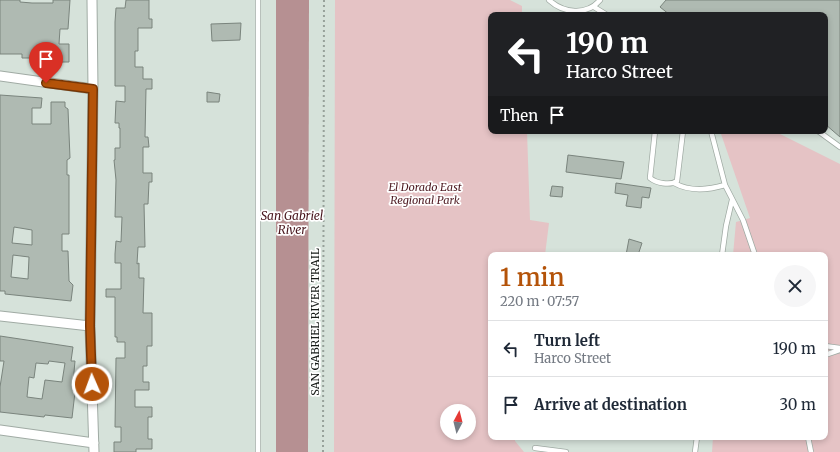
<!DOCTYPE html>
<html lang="en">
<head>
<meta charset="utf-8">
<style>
  body { margin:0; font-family:Merriweather,serif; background:#f6f6f7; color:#1f2937; height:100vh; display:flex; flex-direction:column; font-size:15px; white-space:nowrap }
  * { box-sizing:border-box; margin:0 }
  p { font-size:13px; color:#747a83 }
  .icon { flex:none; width:22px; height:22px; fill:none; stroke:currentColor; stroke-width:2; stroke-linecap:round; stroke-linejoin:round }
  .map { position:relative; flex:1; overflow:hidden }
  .panel { position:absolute; left:488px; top:252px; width:340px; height:188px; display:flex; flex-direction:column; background:#fff; border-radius:8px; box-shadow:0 2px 6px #0003 }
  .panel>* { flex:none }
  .hud { position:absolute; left:488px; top:12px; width:340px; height:122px; border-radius:8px; box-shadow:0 2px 6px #0003; background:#202124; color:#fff; overflow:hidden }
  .needle { width:26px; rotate:7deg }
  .fabs { position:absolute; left:440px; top:404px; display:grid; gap:8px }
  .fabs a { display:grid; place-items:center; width:36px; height:36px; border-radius:50%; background:#fff; box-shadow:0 2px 6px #0003; font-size:20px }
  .pin { position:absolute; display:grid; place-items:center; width:34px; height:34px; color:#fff; margin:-41px -17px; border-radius:50% 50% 50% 0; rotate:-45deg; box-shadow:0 0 4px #0007 }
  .pin .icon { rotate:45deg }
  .me { position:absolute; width:44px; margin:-22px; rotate:358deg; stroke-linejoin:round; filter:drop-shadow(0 0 3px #0008) }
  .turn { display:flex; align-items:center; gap:14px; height:84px; padding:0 12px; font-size:18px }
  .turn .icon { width:52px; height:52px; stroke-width:2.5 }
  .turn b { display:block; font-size:28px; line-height:34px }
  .then { display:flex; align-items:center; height:38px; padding:0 12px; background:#0003; gap:8px; font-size:15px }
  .round { display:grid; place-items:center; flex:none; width:42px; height:42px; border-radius:21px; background:#f6f6f7 }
  .headline { display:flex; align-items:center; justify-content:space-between; height:68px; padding:0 12px }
  h1 { font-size:24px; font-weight:600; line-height:30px; color:#b45309 }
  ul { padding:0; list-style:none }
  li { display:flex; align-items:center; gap:12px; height:56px; padding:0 12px; border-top:1px solid #e0e1e3 }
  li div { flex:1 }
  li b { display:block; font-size:15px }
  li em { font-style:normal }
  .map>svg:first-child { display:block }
  .green { fill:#e5c3c5; fill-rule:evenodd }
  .water { fill:#b69092 }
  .building { fill:#afbab2; stroke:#7a847d; fill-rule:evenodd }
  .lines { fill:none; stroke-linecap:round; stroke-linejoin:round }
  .lane-casing { stroke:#a0aba4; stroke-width:6 }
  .street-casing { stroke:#a0aba4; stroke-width:11 }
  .path { stroke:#97a19a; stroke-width:2; stroke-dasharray:2 3; stroke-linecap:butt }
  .lane { stroke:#fff; stroke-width:4.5 }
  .street { stroke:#fff; stroke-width:9 }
  .route-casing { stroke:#753606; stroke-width:10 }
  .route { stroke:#b45309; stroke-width:7 }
  .labels { text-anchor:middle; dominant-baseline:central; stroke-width:3.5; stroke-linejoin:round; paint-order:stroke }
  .park-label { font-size:11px; font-style:italic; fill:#4f1c23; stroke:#fff }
  .street-label { font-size:11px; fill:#151916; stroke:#fff }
  .water-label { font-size:12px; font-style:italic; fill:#48161d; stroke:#fff }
</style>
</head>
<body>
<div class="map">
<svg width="840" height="452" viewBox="0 0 840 452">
  <rect width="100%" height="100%" fill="#d6e2da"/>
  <path class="green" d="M335 0H510L522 6V15H491V131H527L530 220 549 223 545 255H491V437H515V441L524 452H334ZM447 411H469V433H447Z
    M720 131H774L840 164V452H712L713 437H825V255H733L736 222 750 218Z"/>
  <path class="water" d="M276 0H309L308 452H276Z"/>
  <path class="building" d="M0 0H20V2L32 3H53V0H70L68 29H60L59 44H69V62H40V60H32V58H22V54H0Z
    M126 0H149V19H152V28H138V51H135V67H143V79H152V89H146L145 137H148L149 147H143V173H152V182H149L148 204H144L145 247H138L137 264 139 263V278H144L143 313H152V346H147V366H143V382H149V390H135V407H152V417H148V439H152V449H136V452H114V442H121V427H115L116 358H125V342H117V337H115V297H106V289H121V263H115V254L116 241 121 242 122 217H115L116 180 114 160H115V148H120V128H119V123H115L116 101 125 102V86H115V22L116 8H125Z
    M666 0H840V137L825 124V15H670L660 7Z
    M241 23 240 40 212 41 211 24Z
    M207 92 220 94 219 102H207Z
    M0 95 42 98 41 108H32V124H51V102H65V107L68 109 70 158 67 160V175H69V234H62V251H68L69 281 73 285 71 301 5 294V291H0ZM14 227 32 230V245L12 243ZM13 255 29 257 28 279 11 277Z
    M568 155 624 162 621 179 566 172Z
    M616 183 651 188 649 198 642 197 641 208 626 206 628 195 615 193Z
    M552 186 563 187 562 197 550 196Z
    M629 239 642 243 638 255H626Z
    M0 336 73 347 71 361H75L73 383V391L75 392 72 418 45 415 44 417 0 412V387L4 361H0ZM49 361 65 363 62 382 45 380 42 399 27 397 29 377 34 378 36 363 48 364Z"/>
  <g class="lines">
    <g class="lane-casing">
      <path id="lane" d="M549 0C563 13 587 16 600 0
        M594 7 607 15
        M655 131 650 178C656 183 670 186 677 181L683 131
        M711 131 725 185 743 220 755 255
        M818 131 840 147
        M674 183C690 192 708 190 725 185
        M722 255 726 226 732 200
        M825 346 840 348
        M825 355 840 350
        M808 437 811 452
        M535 448 566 452
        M258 452V0
        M695 452 697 437"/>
    </g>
    <g class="street-casing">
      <path id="street" d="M92 0 93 89 90 326 94 452
        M0 76 93 89
        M0 316 90 326
        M0 430 94 443"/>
    </g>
    <path class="path" d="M323 452 324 0"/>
    <use href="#lane" class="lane"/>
    <use href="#street" class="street"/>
  </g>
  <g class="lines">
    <g class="route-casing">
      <path id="route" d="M46 83 93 89 90 326 92 384"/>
    </g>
    <use href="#route" class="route"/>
  </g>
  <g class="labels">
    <g class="park-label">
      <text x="425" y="187">El Dorado East<tspan x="425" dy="13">Regional Park</tspan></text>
    </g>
    <g class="street-label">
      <text transform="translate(315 322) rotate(-90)">SAN GABRIEL RIVER TRAIL</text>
    </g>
    <g class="water-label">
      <text x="292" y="215">San Gabriel<tspan x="292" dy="14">River</tspan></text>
    </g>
  </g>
</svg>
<div class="fabs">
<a><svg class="needle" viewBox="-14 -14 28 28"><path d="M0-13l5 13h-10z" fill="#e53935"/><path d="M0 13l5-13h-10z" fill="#747a83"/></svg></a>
</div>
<div class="pin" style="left:46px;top:83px;background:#d93025"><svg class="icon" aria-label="arrive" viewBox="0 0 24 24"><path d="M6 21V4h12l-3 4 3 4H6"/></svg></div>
<svg class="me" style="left:92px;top:384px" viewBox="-20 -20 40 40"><circle r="17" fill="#b45309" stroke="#fff" stroke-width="3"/><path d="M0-11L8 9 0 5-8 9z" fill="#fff"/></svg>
<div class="hud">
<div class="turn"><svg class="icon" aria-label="left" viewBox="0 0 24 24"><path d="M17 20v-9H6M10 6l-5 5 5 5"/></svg><div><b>190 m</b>Harco Street</div></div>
<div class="then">Then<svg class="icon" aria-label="arrive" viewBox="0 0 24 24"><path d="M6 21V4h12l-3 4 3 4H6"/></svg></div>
</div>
<section class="panel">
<div class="headline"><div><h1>1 min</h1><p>220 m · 07:57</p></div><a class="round"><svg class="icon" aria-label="close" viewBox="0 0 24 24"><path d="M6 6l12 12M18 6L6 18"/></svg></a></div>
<ul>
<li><svg class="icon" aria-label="left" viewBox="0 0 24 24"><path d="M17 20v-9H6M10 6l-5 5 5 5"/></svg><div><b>Turn left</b><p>Harco Street</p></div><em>190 m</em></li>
<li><svg class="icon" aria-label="arrive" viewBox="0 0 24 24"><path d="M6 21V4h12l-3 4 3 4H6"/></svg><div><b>Arrive at destination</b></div><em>30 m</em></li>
</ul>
</section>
</div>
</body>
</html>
